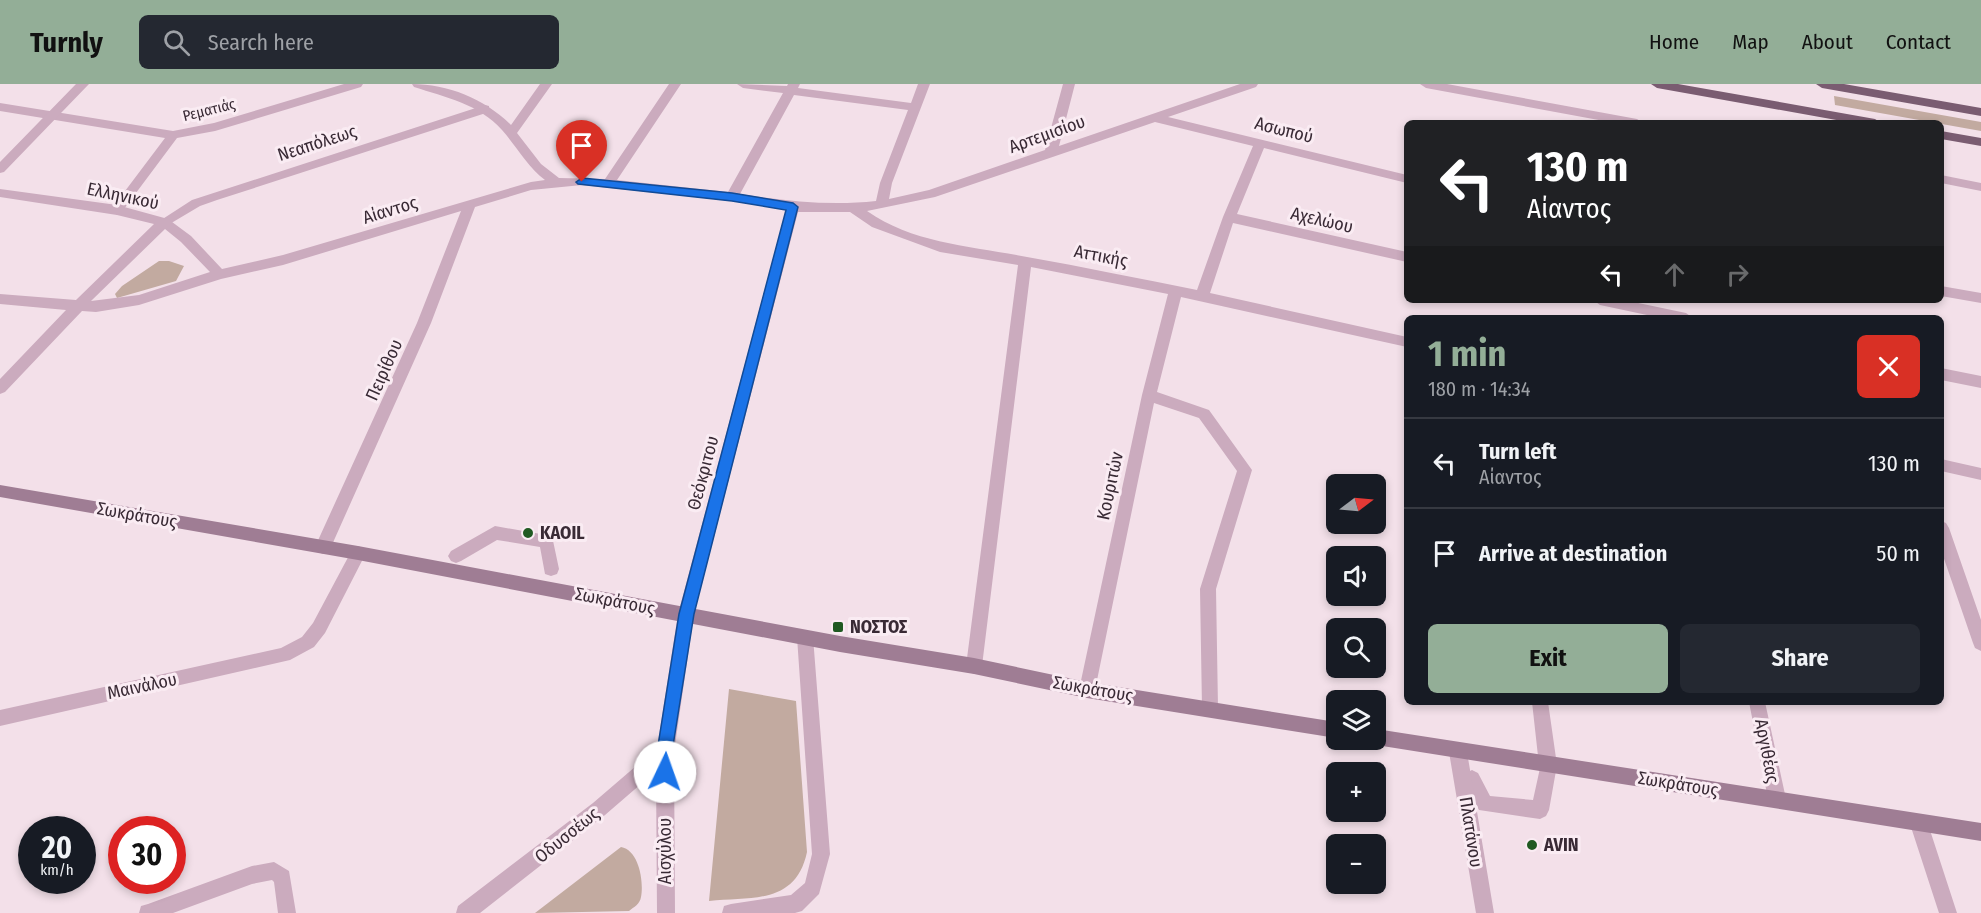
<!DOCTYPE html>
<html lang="en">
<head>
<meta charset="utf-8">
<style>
  body { margin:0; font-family:"Fira Sans Condensed",sans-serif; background:#242831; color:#f1f3f6; height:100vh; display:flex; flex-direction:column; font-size:22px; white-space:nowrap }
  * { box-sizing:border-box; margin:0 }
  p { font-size:20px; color:#9ea1a6 }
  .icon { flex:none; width:33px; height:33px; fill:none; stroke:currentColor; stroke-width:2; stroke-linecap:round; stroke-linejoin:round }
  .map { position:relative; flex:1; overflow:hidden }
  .panel { position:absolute; left:1404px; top:231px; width:540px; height:390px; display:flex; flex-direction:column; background:#171b24; border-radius:9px; box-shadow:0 3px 9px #0003 }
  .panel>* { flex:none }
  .hud { position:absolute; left:1404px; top:36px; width:540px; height:183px; border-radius:9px; box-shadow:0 3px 9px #0003; background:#202124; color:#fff; overflow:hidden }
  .needle { width:39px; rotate:74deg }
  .fabs { position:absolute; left:1326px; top:390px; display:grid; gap:12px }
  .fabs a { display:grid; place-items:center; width:60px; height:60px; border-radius:9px; background:#171b24; box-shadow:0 3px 9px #0003; font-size:30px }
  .speed { position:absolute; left:18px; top:732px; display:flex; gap:12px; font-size:30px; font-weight:700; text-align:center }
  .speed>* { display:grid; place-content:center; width:78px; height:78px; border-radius:50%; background:#171b24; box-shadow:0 3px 9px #0003; line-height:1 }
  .speed small { font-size:15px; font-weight:400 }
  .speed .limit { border:9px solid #d22; background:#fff; color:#111 }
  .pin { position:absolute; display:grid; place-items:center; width:51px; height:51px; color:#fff; margin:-62px -26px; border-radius:50% 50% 50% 0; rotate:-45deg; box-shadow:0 0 6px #0007 }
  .pin .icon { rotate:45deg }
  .me { position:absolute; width:66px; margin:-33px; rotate:3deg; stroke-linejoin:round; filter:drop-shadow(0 0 4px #0008) }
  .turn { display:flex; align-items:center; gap:21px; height:126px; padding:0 24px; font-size:27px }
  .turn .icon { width:78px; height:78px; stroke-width:2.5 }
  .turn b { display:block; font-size:42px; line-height:51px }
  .lanes { display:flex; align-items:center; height:57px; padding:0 24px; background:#0003; justify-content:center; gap:30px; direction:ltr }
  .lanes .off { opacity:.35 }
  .round { display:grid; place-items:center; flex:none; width:63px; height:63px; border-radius:9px; background:#242831 }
  .overview { display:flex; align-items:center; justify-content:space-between; height:102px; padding:0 24px }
  h1 { font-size:36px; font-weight:700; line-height:45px; color:#93ae97 }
  .action { display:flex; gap:12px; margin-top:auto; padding:12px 24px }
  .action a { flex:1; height:69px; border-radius:9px; background:#93ae97; color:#111; font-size:24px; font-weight:700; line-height:69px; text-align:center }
  .action a+a { background:#242831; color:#f1f3f6 }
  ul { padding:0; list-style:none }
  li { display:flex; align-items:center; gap:18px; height:90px; padding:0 24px; border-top:2px solid #363941 }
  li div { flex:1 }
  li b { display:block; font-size:22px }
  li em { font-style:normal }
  header { display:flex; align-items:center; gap:36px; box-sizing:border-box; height:84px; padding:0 30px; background:#93ae97; color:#111 }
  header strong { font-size:28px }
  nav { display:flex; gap:33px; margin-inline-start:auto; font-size:21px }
  .search { width:420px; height:54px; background:#242831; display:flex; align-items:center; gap:15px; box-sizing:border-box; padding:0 21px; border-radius:9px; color:#9ea1a6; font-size:22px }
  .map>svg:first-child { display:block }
  .green { fill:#c2aaa0 }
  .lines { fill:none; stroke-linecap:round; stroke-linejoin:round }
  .lane { fill:#cbabbe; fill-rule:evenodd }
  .street { fill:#cbabbe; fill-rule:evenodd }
  .secondary { fill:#9f7d94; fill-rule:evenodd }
  .primary { fill:#7a5c71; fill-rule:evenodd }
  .route { fill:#1a73e8; stroke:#114b97; stroke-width:1.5 }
  .poi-dot { fill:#205a22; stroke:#faecf3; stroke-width:2 }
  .labels { text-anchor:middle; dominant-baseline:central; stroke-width:6; stroke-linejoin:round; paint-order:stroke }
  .far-street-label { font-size:15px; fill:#392a35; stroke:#faecf3 }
  .street-label { font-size:18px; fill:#392a35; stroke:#faecf3 }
  .poi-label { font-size:18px; font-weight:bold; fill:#392a35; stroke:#faecf3; text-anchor:start }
</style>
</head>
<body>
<header>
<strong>Turnly</strong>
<div class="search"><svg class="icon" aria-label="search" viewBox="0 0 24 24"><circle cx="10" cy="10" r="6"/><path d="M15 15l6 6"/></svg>Search here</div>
<nav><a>Home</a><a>Map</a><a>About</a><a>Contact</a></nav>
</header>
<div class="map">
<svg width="1981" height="829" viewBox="0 0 1981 829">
  <rect width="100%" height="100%" fill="#f3e0e9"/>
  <path class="green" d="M1834 12 1981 38V47L1835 21Z
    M159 177H169L184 182 176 197 117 214 115 210 122 202Z
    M729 605 796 617 807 768C796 820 753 813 709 817Z
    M621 763C639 766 644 798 641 813 640 820 634 823 629 827L535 829Z"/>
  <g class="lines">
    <path class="lane" d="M344 0H363L361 3 215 47 177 54 121 129 117 131 111 126 113 123 165 54 0 27V19L173 47 214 39Z
      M485 21 489 22V28L217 116 200 122 168 141 164 143 158 138 192 116Z
      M495 442 552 452 559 485 557 490 551 492 545 490 540 463 497 456 461 477 456 479 451 477 448 472 451 467Z
      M1548 673 1554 675 1557 681 1549 726 1546 732 1540 735 1479 726 1463 695 1466 689 1472 686 1478 689 1490 712 1533 716 1542 675Z"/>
    <path class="street" d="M76 0H89L4 88 0 89V78Z
      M412 0C448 0 485 15 511 41L540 0H552L517 49 541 80 559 94 605 95 669 0H681L617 96 728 108 783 9 743 4 737 0 787 2 788 0H800L798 4 911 19 918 0H930L892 99 889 115 929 106 1045 66 1063 0H1075L1059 62 1240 0H1258L1256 3 1168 33 1407 91V99L1264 64 1237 130 1407 168V178L1233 139 1210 209 1407 253V263L1181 213 1157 308 1209 326 1252 386 1216 505 1218 624 1216 630 1210 632 1204 630 1202 624 1200 505 1237 387 1199 334 1154 319 1095 606 1093 612 1087 614 1081 612 1079 606 1142 311 1168 210 1031 183 982 582 980 587 974 590 968 587 966 582 1018 181 940 168 872 143 850 128H798L694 530 674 668 675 829H657L656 687 605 731 480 829H456L458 822 593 719 657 664 678 530 786 126 732 117 582 101 531 106 475 123 431 239 331 463 328 468 323 470 318 468 315 463 417 239 461 127 283 181 221 195 139 221 96 228 82 227 5 308 0 310V295L66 226 0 220V210L76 216 154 140 117 131 0 113V105L117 121 168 135 191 152 222 185 283 171 531 98 545 96C527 82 517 63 502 46 479 20 445 13 414 3ZM794 11 908 26 880 99 876 117C830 122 786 117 740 110ZM1155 38 1253 62 1223 133 1197 206C1141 195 1084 183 1027 173 972 162 914 160 867 127L935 113ZM165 145 181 158 210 188 139 211 91 217Z
      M1420 0H1447L1637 35 1643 39H1615L1426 4Z
      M1941 91 1981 99V107L1941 99Z
      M1941 202 1981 209V219L1941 212Z
      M1593 216H1624L1686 229 1693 234H1661L1600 221Z
      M1941 284 1981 292V304L1941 296Z
      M1941 375 1981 384V396L1941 387Z
      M1941 437 1946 439 1949 444 1981 536V567L1975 564 1973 559 1941 466Z
      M358 462 363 464 366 469 325 549 314 563 290 576 0 642V626L281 564 302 553 313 539 353 464Z
      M805 546 811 548 813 553 830 770 819 810 802 827 795 829H722L724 822 731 820 791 811 805 799 812 770 797 553 799 548Z
      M1532 618H1548L1557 681 1554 687 1548 689 1542 687 1539 681Z
      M1749 618H1765L1786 715 1783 721 1777 724 1771 721 1768 715Z
      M1458 660 1464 662 1467 668 1494 829H1476L1449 668 1452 662Z
      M1919 731 1925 734 1928 740 1957 829H1939L1910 740 1913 734Z
      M274 778 289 787 296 829H278L274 798 272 796 252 800 173 829H139L141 822 148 820 252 782Z"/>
    <path class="secondary" d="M0 401 358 462 840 552 974 574 1087 598 1336 638V654L1087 614 974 590 840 568 358 476 0 413Z
      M1376 645 1981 739V757L1376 661 1369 656H1376Z"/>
    <path class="primary" d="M1651 0H1678L1875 35 1881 39H1853L1657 4Z
      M1816 0H1844L1981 24V32L1822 4Z
      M1941 47 1981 54V62L1941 55Z"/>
  </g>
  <path class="route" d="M582 94 732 109 793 119 798 123 694 530 672 668 673 688 670 693 665 695 659 693 657 688V668L679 530 786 126 732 117 578 100 576 98Z"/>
  <g class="poi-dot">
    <circle cx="528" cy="449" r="6"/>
    <rect x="832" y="537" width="12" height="12" rx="3"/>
    <circle cx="1532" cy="761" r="6"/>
  </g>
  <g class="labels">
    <g class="far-street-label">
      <text transform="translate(209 26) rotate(-14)">Ρεματιάς</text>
    </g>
    <g class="street-label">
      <text transform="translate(1284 46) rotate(14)">Ασωπού</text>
      <text transform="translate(1047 50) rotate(-20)">Αρτεμισίου</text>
      <text transform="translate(317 59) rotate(-18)">Νεαπόλεως</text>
      <text transform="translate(123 112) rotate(12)">Ελληνικού</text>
      <text transform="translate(390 126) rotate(-17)">Αίαντoς</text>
      <text transform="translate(1322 136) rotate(13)">Αχελώου</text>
      <text transform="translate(1101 172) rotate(11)">Αττικής</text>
      <text transform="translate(384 286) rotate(-66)">Πειρίθου</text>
      <text transform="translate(703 389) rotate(-75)">Θεόκριτου</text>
      <text transform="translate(1110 402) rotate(-78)">Κουριτών</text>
      <text transform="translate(137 431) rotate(10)">Σωκράτους</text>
      <text transform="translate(615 517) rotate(11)">Σωκράτους</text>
      <text transform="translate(142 602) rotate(-12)">Μαινάλου</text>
      <text transform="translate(1093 605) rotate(10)">Σωκράτους</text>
      <text transform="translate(1767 667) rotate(79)">Αργιθέας</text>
      <text transform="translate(1678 700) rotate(9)">Σωκράτους</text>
      <text transform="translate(1471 748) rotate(81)">Πλατάνου</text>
      <text transform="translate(567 751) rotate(-39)">Οδυσσέως</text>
      <text transform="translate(665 767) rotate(-90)">Αισχύλου</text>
    </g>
    <g class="poi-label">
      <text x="540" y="449">KAOIL</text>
      <text x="850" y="543">ΝΟΣΤΟΣ</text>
      <text x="1544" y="761">AVIN</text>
    </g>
  </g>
</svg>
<div class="fabs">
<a><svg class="needle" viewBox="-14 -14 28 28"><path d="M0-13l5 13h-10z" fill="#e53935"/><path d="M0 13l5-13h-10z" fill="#9ea1a6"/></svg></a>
<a><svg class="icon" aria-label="sound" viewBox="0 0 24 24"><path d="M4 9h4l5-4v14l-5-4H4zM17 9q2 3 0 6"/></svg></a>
<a><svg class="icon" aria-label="search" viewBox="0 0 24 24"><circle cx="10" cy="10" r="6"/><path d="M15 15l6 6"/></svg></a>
<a><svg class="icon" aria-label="layers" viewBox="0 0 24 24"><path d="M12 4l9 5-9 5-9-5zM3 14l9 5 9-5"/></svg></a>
<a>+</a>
<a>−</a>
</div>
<div class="speed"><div>20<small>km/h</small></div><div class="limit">30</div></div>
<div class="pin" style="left:582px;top:98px;background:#d93025"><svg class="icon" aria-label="arrive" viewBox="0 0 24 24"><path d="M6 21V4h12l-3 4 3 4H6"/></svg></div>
<svg class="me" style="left:665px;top:688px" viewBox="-20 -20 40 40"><circle r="19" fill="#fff"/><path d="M0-13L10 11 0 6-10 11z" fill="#1a73e8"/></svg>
<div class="hud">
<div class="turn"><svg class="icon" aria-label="left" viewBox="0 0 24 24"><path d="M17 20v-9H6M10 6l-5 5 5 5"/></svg><div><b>130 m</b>Αίαντoς</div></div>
<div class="lanes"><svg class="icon" aria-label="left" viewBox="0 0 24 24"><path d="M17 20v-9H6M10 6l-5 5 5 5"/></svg><svg class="icon off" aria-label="ahead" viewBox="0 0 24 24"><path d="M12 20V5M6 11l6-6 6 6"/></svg><svg class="icon off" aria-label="right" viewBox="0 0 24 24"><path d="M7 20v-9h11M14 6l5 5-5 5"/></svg></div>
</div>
<section class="panel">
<div class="overview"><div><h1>1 min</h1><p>180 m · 14:34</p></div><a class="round" style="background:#d93025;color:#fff"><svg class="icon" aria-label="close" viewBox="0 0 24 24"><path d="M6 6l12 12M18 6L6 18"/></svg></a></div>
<ul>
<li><svg class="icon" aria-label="left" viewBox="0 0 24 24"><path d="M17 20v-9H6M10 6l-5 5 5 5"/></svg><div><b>Turn left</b><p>Αίαντoς</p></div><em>130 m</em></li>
<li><svg class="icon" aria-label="arrive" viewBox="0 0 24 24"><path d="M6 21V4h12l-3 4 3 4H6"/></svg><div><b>Arrive at destination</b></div><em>50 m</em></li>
</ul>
<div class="action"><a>Exit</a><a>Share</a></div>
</section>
</div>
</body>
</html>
